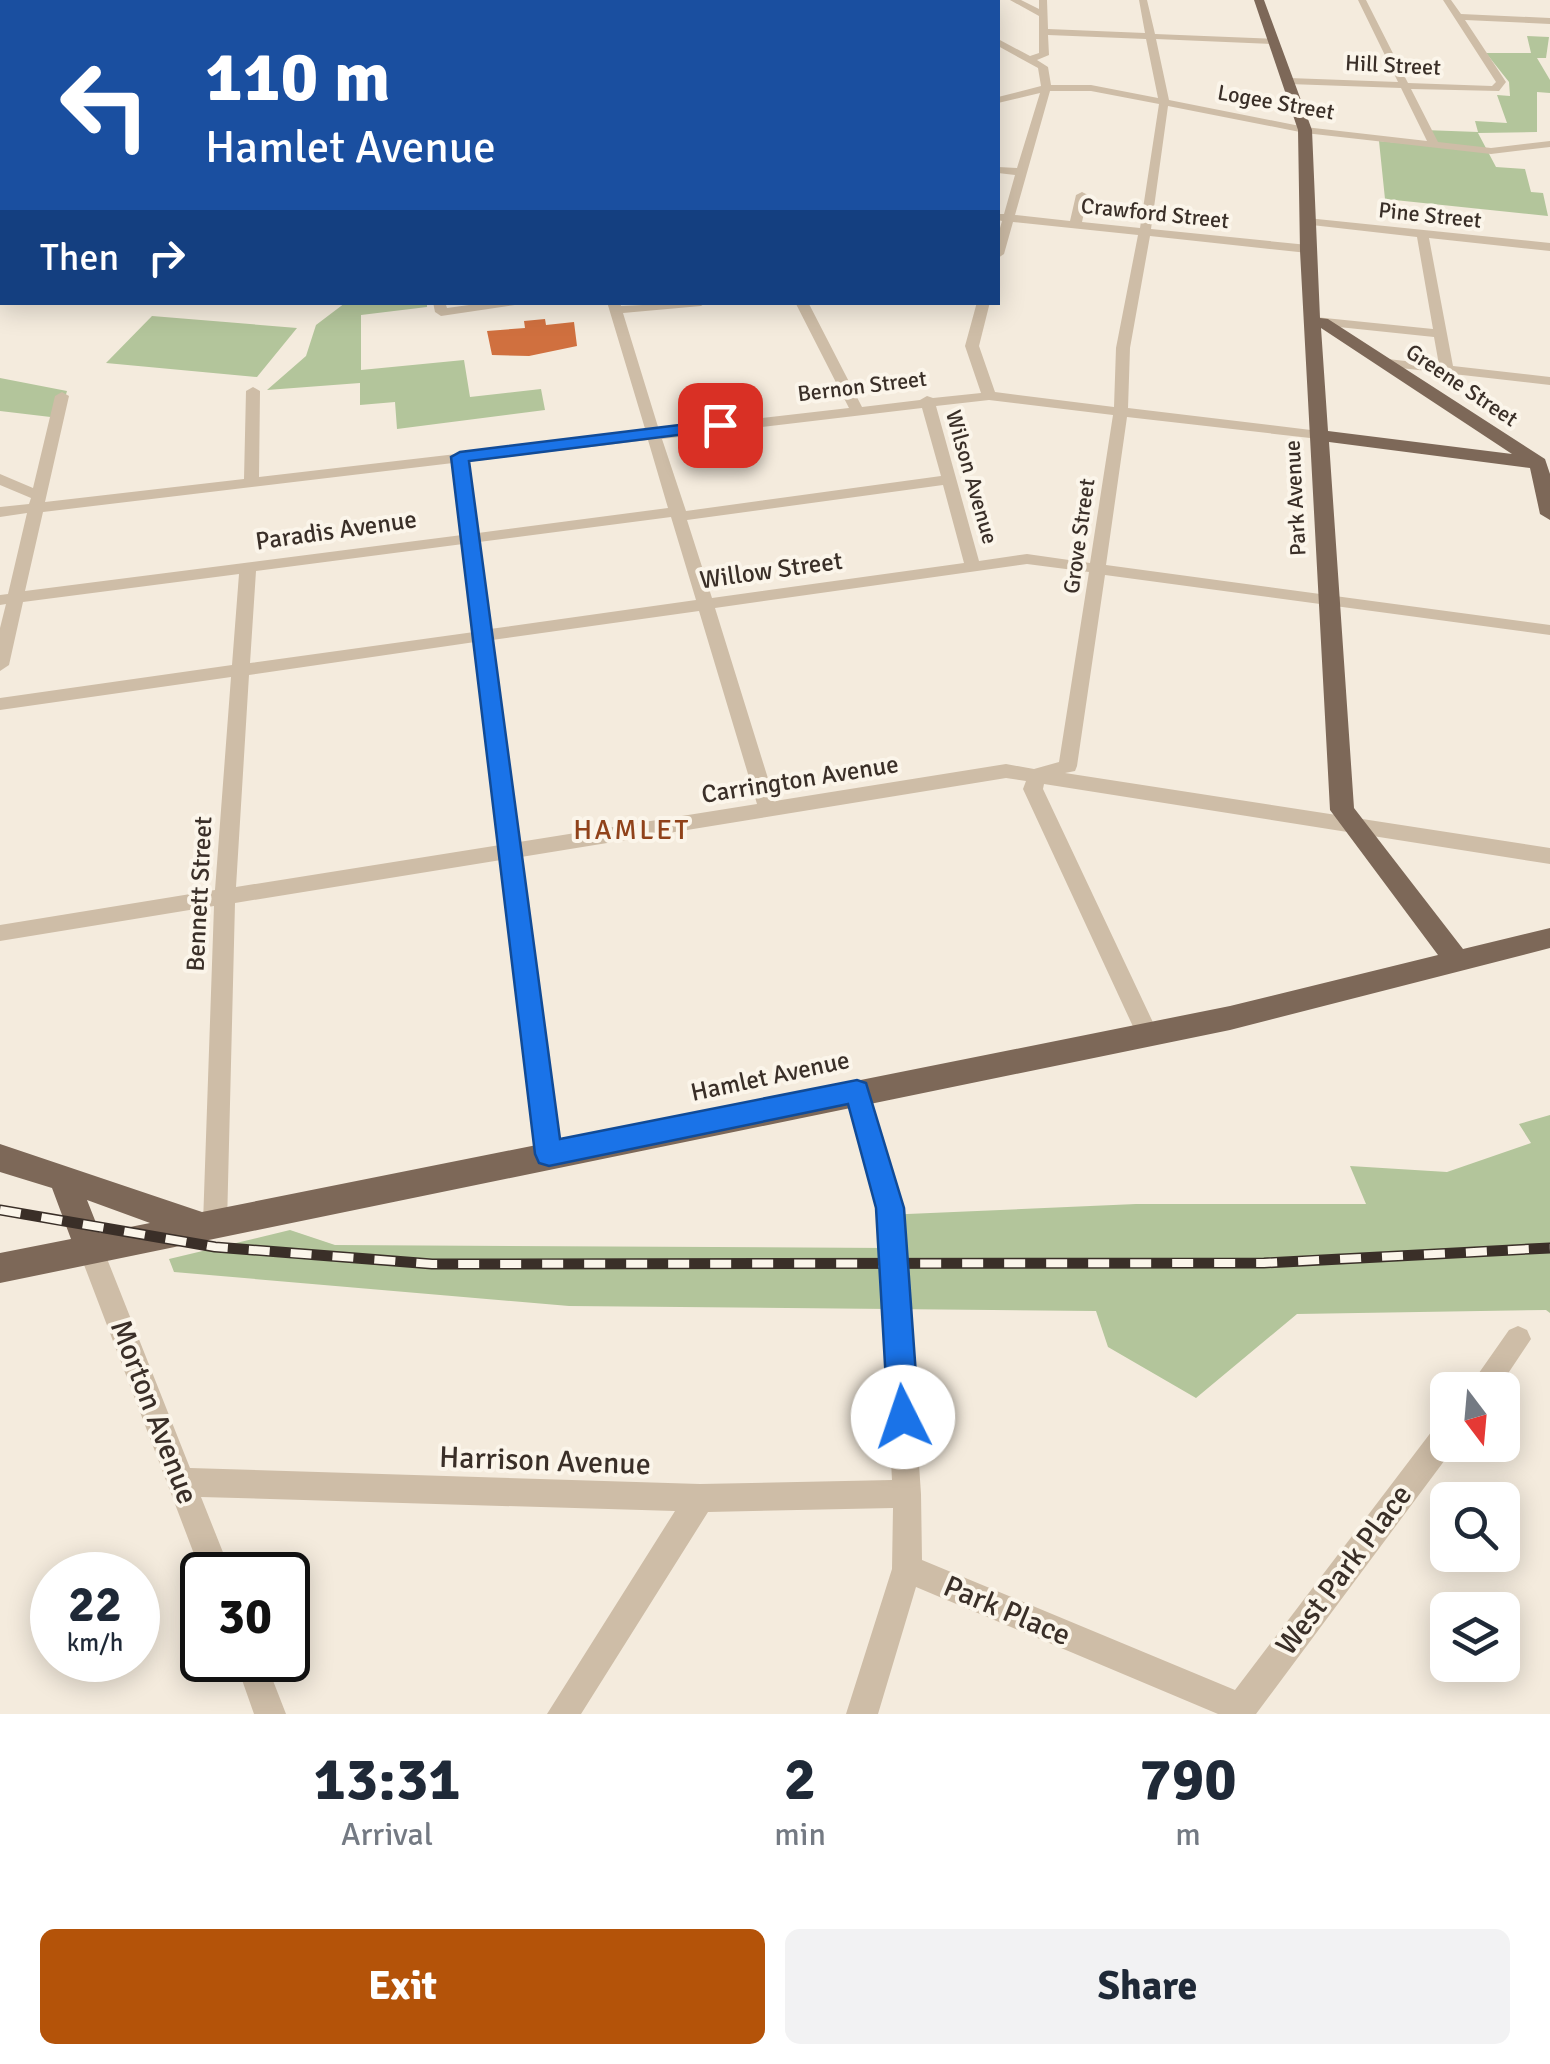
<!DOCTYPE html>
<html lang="en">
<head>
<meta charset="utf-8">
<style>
  body { margin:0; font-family:Signika,sans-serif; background:#f2f2f3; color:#1f2937; height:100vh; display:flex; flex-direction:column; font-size:38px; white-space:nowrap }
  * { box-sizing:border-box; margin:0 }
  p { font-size:32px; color:#747a83 }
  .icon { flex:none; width:55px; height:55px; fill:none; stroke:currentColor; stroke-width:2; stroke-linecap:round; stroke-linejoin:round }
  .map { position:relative; height:1714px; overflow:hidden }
  .panel { display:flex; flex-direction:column; background:#fff; flex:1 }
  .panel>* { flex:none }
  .guide { position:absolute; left:0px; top:0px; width:1000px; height:305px; box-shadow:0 5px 25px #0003; background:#1a4fa0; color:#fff; overflow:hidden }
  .needle { width:65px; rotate:164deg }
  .tools { position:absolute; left:1430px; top:1372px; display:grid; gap:20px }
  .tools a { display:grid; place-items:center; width:90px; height:90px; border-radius:15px; background:#fff; box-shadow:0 5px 25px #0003; font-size:50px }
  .speed { position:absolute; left:30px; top:1552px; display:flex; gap:20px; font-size:50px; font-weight:700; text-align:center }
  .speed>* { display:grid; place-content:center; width:130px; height:130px; border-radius:50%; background:#fff; box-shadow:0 5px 25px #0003; line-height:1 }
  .speed small { font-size:25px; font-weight:400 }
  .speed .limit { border:5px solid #111; border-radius:15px; background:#fff; color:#111 }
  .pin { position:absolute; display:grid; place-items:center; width:85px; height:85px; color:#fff; margin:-42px; border-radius:20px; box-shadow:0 5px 15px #0006 }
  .me { position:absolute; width:110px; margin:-55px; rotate:356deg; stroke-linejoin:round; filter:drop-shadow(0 0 8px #0008) }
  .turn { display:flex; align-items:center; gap:35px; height:210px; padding:0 40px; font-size:45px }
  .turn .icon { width:130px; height:130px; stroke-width:2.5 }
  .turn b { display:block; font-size:70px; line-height:85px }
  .then { display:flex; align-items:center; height:95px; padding:0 40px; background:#0003; gap:20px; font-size:38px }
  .eta { display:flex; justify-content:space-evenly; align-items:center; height:170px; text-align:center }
  .eta b { font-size:60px; font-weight:700; line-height:70px }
  .primary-button { display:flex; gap:20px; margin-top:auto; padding:20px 40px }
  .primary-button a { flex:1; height:115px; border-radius:15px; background:#b45309; color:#fff; font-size:40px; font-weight:700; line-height:115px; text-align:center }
  .primary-button a+a { background:#f2f2f3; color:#1f2937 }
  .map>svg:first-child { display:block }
  .green { fill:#b3c59b }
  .building { fill:#d0703f }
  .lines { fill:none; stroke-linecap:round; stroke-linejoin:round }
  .minor { fill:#cebda7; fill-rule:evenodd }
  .major { fill:#7d6858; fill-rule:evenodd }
  .rail-casing { stroke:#3a2f28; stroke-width:11 }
  .rail { stroke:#fbf5ea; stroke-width:8; stroke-dasharray:21; stroke-linecap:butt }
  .route { fill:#1a73e8; stroke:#114b97; stroke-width:2.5 }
  .labels { text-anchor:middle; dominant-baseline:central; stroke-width:8; stroke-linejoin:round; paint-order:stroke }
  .far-street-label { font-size:22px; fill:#3a2f28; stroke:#fbf5ea }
  .street-label { font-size:25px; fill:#3a2f28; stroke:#fbf5ea }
  .neighbourhood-label { font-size:28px; letter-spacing:2.5px; fill:#90421a; stroke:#fbf5ea }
  .near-street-label { font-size:30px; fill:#3a2f28; stroke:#fbf5ea }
</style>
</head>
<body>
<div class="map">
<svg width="1550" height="1714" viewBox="0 0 1550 1714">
  <rect width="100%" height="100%" fill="#f4ebdd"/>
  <path class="green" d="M1527 36 1549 37 1546 58H1537L1550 80V93L1537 92V132L1478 133 1496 167 1525 169 1531 192 1543 193 1548 216 1385 199 1379 141 1431 146 1424 130 1478 132 1475 121 1507 123 1497 95 1510 96 1509 82 1486 53H1531Z
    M345 303H427V307L361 315V370L464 360 470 397 541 389 545 410 397 429 395 402 360 405V383L267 390 306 356 316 325Z
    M152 316 297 328 257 377 106 363Z
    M0 378 67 391 59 418 0 411Z
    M1550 1115V1313L1546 1310 1297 1314 1196 1398 1108 1347 1096 1311 569 1306 174 1272 169 1259 290 1230 335 1245 888 1248 884 1215 1136 1204H1366L1350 1166 1447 1172 1531 1143 1519 1124Z"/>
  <path class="building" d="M545 319 546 325 574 322 577 346 529 356 492 355 487 331 525 328 524 321Z"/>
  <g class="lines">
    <path class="minor" d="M421 0H431L432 2H423Z
      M914 0H926L927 2H916Z
      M1010 0H1021L1039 9V0H1047L1048 29 1145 33 1139 0H1147L1155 34 1277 39 1274 44 1156 39 1169 100 1305 127 1427 141 1401 88 1289 84 1284 81 1289 78 1398 82 1358 0H1366L1408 83 1492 86 1496 82 1443 0H1451L1461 14 1550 18V24L1465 20 1506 82 1499 91 1411 89 1438 142 1491 148 1550 141V147L1491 154 1305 133 1168 106 1151 229 1308 245 1314 249 1308 253 1150 236 1130 348 1128 408 1319 431 1326 435 1319 439 1127 417 1106 565 1550 625V635L1105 575 1077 766 1075 771 1065 773 1550 848V864L1044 784 1043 789 1158 1033 1155 1040 1147 1042 1139 1040 1136 1033 1023 789 1026 781 1006 778 521 857 561 1154 557 1162 549 1165 541 1162 537 1154 501 860 235 903 227 1224 224 1232 215 1236 206 1232 203 1224 214 906 0 941V925L215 890 231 677 0 710V698L232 665 239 574 23 602 9 665 0 671V628L6 604 0 605V595L8 594 27 513 0 517V507L29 504 31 498 0 485V474L33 488 55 396 62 392 69 396 45 502 244 479 246 391 253 387 260 391 259 477 646 432 607 302H620L621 306 707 302 701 306 623 313 659 430 849 408 795 302H808L862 407 920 400 927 396 933 398 981 393 965 346 977 302H990L979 346 995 392 1114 407 1116 348 1138 235 1013 222 1004 254 998 258V235L1002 221 998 220V214H1004L1015 175 998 173V167L1017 168 1040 93 998 103V97L1041 86 1038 68 998 46V39L1030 56 1039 53V16ZM1048 35 1146 39 1158 98 1091 85H1051L1048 67 1037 60 1049 55ZM1050 91H1091L1159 104 1140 228 1082 222 1088 195 1082 192 1076 195 1070 221 1015 215ZM989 400 1113 415 1090 563 1027 554 979 561 936 406ZM922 408 941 476 686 511 662 439ZM648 440 668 508 478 533 468 462ZM453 463 462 535 25 591 43 512ZM943 485 964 563 712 598 687 520ZM671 517 696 600 490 629 479 542ZM463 544 474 632 250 663 256 571ZM1027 564 1089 572 1059 762 1034 769 1006 764 775 801 715 608ZM699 611 757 804 519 842 492 640ZM475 642 500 845 236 887 249 675Z
      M0 191H2V197H0Z
      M1307 218 1550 243V251L1429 238 1453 366 1550 377V385L1383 366V360L1388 359 1439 365 1434 337 1310 324 1309 321 1315 317 1433 329 1417 237 1303 224 1301 222Z
      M433 302H445L447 308 491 302H535L441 316 435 312Z
      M857 1081 865 1084 869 1091 902 1209 921 1494 922 1560 1235 1690 1438 1423 1448 1419V1445H1456L1256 1714H1218L916 1587 878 1714H846L892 1569 893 1508 708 1512 581 1714H547L675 1511 201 1497 232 1575H202L78 1249 82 1241 91 1237 100 1241 190 1468 700 1484 892 1480 878 1209 845 1091 849 1084Z
      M1518 1326 1527 1330 1531 1339 1497 1390H1467L1509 1330Z
      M235 1660H265L286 1714H254Z"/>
    <path class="major" d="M1254 0H1264L1312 130 1320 318 1328 319 1545 459 1550 474V520L1540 514 1530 468 1329 442 1354 808 1463 949 1550 928V948L1230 1030 0 1283V1253L71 1239 52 1188 0 1172V1144L202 1212 1230 1006 1438 955 1330 810 1300 251 1298 130ZM1321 328 1512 454 1328 431ZM87 1200 150 1223 100 1233Z"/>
    <g class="rail-casing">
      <path id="rail" d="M0 1210 215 1247 432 1264 1264 1263 1550 1248"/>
    </g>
    <use href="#rail" class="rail"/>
  </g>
  <path class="route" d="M720 420 726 422V429L469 461 560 1139 857 1080 866 1083 904 1208 919 1417 914 1428 903 1433 892 1428 888 1417 876 1208 848 1104 549 1166 539 1163 535 1154 451 457 460 452Z"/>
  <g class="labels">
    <g class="far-street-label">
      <text transform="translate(1393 65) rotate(3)">Hill Street</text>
      <text transform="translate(1276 102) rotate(10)">Logee Street</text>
      <text transform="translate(1155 213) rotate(6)">Crawford Street</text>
      <text transform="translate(1430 215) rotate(6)">Pine Street</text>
      <text transform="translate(1462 385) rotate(34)">Greene Street</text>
      <text transform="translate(862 386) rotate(-7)">Bernon Street</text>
      <text transform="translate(972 477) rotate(74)">Wilson Avenue</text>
      <text transform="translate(1295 498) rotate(-93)">Park Avenue</text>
      <text transform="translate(1079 536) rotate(-82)">Grove Street</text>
    </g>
    <g class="street-label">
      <text transform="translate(336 530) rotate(-8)">Paradis Avenue</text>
      <text transform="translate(771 570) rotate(-8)">Willow Street</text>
      <text transform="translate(800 779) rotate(-9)">Carrington Avenue</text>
      <text transform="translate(199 894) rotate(-87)">Bennett Street</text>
      <text transform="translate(770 1076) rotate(-12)">Hamlet Avenue</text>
    </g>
    <g class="neighbourhood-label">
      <text x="632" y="830">HAMLET</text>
    </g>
    <g class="near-street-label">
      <text transform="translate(154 1412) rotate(69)">Morton Avenue</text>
      <text transform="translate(545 1461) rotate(2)">Harrison Avenue</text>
      <text transform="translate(1344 1570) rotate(-53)">West Park Place</text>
      <text transform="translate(1007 1611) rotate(23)">Park Place</text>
    </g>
  </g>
</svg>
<div class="tools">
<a><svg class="needle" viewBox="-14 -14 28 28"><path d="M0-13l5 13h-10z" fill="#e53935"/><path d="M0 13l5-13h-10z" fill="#747a83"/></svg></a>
<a><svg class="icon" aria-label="search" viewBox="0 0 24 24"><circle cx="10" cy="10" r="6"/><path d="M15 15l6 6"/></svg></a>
<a><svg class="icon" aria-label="layers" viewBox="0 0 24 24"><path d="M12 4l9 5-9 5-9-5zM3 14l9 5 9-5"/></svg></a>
</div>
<div class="speed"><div>22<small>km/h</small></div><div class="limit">30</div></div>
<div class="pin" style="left:720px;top:425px;background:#d93025"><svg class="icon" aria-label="arrive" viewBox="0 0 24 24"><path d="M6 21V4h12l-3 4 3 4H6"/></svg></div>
<svg class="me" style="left:903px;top:1417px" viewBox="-20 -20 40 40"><circle r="19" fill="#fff"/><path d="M0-13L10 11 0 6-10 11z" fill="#1a73e8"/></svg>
<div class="guide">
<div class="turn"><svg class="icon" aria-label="left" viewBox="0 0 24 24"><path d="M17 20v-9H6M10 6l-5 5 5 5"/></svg><div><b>110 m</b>Hamlet Avenue</div></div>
<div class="then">Then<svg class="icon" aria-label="right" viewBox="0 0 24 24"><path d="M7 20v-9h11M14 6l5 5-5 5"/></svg></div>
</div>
</div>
<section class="panel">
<div class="eta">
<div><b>13:31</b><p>Arrival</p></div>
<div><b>2</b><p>min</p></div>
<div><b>790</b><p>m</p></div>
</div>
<div class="primary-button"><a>Exit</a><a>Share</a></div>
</section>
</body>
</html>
